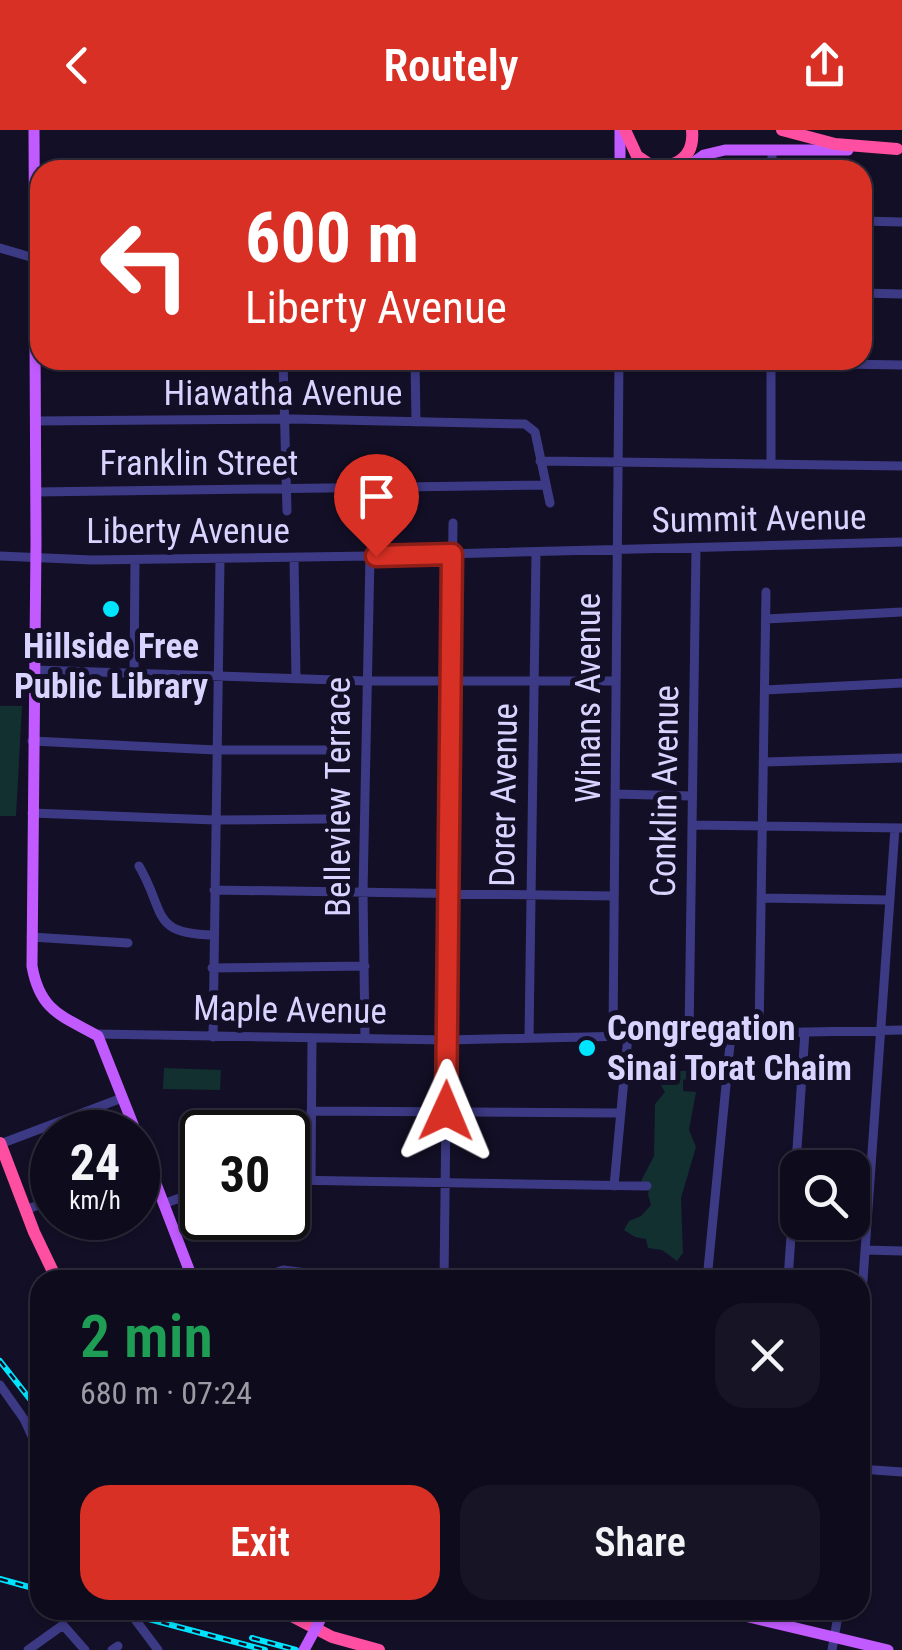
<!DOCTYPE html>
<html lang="en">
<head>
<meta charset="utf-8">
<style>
  body { margin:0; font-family:"Roboto Condensed",sans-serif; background:#171425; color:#f1f3f6; height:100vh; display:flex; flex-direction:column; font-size:38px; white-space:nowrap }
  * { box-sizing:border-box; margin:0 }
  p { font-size:32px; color:#9b9ba3 }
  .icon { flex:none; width:55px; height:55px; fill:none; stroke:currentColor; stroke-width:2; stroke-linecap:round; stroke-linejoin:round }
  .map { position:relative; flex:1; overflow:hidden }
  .sheet { position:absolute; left:30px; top:1140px; width:840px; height:350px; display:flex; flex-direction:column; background:#0e0b1c; border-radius:30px; box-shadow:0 2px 8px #0004,0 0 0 2px #2e2b3b }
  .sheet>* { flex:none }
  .guide { position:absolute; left:30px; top:30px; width:842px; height:210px; border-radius:30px; box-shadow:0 2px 8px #0004,0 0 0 2px #2e2b3b; background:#d93025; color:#fff; overflow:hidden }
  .tools { position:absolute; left:780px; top:1020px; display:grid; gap:20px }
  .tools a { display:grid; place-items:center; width:90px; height:90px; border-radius:20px; background:#0e0b1c; box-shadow:0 2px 8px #0004,0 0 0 2px #2e2b3b; font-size:50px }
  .speed { position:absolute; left:30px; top:980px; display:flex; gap:20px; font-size:50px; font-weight:700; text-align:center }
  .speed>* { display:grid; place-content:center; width:130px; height:130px; border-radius:50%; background:#0e0b1c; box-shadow:0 2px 8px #0004,0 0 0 2px #2e2b3b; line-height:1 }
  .speed small { font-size:25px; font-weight:400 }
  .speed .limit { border:5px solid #111; border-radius:15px; background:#fff; color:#111 }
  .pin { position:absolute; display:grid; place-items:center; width:85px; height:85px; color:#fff; margin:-102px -42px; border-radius:50% 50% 50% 0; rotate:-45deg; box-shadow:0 0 10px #0007 }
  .pin .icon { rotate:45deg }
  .me { position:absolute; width:110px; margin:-55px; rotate:1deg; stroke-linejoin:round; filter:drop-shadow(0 0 8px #0008) }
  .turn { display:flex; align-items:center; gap:35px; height:210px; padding:0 50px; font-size:45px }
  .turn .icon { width:130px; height:130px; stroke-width:2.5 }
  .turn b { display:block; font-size:70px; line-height:85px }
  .round { display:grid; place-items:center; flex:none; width:105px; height:105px; border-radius:30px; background:#171425 }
  .summary { display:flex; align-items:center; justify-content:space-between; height:170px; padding:0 50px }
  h1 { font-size:60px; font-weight:600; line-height:75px; color:#1e9e55 }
  .cta { display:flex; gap:20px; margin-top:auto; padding:20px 50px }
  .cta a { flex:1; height:115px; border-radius:30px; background:#d93025; color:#fff; font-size:40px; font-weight:600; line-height:115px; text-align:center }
  .cta a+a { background:#171425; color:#f1f3f6 }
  header { display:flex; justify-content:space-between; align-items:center; height:130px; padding:0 50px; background:#d93025; color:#fff; font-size:45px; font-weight:600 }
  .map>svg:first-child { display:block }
  .green { fill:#12302f }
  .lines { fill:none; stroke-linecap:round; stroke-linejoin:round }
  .minor { stroke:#3d3a85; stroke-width:9 }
  .major { stroke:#c25bff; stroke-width:11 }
  .highway { stroke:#ff4fa3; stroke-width:12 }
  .rail-casing { stroke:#00e5ff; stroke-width:6 }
  .rail { stroke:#130f26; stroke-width:2.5; stroke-dasharray:8; stroke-linecap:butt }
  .minor-bridge { stroke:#3d3a85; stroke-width:9 }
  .major-bridge { stroke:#c25bff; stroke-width:11 }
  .route-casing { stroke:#8d1f18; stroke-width:25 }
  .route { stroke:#d93025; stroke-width:18 }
  .poi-dot { fill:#00e5ff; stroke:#130f26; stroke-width:4 }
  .labels { text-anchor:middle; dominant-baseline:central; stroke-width:10; stroke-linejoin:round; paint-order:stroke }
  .street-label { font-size:35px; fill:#d9d4ff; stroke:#130f26 }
  .poi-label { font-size:35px; font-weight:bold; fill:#d9d4ff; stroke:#130f26 }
</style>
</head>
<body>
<header><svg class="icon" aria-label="back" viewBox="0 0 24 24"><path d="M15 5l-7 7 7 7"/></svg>Routely<svg class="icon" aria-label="share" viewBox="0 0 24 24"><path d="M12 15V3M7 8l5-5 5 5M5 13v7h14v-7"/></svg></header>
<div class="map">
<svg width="902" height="1520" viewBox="0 0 902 1520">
  <rect width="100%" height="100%" fill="#130f26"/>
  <path class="green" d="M0 576H22L16 686H0Z
    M695 927 701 935 697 947 683 950V961L696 962 689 1000 696 1017 681 1068 683 1123 677 1131 662 1120 648 1118 646 1109 635 1107 624 1100 629 1091 641 1086 651 1075 648 1064 650 1055 641 1051 654 1026 655 974 665 962 660 954 646 949 645 936C658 930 665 932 676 941H687Z
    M164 938 221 940 220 960 163 959Z"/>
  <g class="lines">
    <path class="minor" d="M772 40V20
      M862 91 902 92
      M0 118 34 128
      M862 163 902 164
      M283 230 287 381
      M415 230 416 292
      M584 230 902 235
      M35 291 294 289 525 294 535 302 550 373
      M540 331 902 336
      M771 334V232
      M35 362 544 355
      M0 426 92 430 370 426 902 412
      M294 428 296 549
      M766 489 902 482
      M34 540 366 551H615
      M134 545 135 430
      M765 560 902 553
      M32 611 216 620H326
      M764 632 902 628
      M615 664 691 666
      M32 683 215 690 326 689
      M692 695 902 698
      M139 736C166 782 150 804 213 805
      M214 760 614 766
      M761 768 888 770
      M31 807 128 813
      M212 838 365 836
      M759 903 766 462
      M97 904 447 910 902 900
      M689 905 696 419
      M613 906 619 230
      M213 907 220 429
      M365 908 363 762 370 426
      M529 908 536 423
      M311 981 621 983
      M0 1014 122 968
      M288 1050 647 1056
      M311 1050 312 908
      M614 1056 628 906
      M163 1074 202 1060
      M25 1080 52 1070
      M865 1120 902 1121
      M254 1150 283 1140 315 1144 667 1150
      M444 1150 453 393
      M707 1150 731 904
      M788 1150 805 902
      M860 1192 895 698
      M0 1255 24 1289 40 1324
      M860 1339 902 1342
      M28 1520 63 1495 85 1520
      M112 1520 118 1516
      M832 1520 839 1480"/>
    <path class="major" d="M34 0 36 413 32 836C40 882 63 886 98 906L136 1002
      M620 40V0
      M683 40 704 25 725 20H848
      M138 1007 193 1150
      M720 1480 888 1520
      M318 1494 325 1480"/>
    <path class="highway" d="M625 0 637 26 655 38
      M782 0 835 14 897 19
      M626 40C654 37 696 42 692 0
      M0 1013 34 1102 57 1150
      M280 1480 332 1507 379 1520"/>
    <g class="rail-casing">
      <path id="rail" d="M0 1231 40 1282
        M0 1449 40 1460
        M115 1480 265 1520
        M252 1508 296 1520"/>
    </g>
    <use href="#rail" class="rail"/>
    <path class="minor-bridge" d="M128 1480 158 1520"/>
    <path class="major-bridge" d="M304 1520 318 1494"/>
  </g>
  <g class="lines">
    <g class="route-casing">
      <path id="route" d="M376 426 452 424 446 981"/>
    </g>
    <use href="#route" class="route"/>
  </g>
  <g class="poi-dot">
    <circle cx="111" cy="479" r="10"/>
    <circle cx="587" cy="918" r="10"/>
  </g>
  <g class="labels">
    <g class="street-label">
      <text x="283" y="263">Hiawatha Avenue</text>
      <text x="199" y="333">Franklin Street</text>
      <text transform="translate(759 389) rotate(-1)">Summit Avenue</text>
      <text x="188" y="401">Liberty Avenue</text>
      <text transform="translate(588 568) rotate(-90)">Winans Avenue</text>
      <text transform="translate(665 661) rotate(-89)">Conklin Avenue</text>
      <text transform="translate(504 665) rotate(-89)">Dorer Avenue</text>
      <text transform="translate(338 667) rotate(-90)">Belleview Terrace</text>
      <text transform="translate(290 880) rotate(1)">Maple Avenue</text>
    </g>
    <g class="poi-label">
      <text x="111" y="516">Hillside Free<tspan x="111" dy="40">Public Library</tspan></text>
      <text x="607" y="898" text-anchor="start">Congregation<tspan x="607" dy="40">Sinai Torat Chaim</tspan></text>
    </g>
  </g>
</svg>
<div class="tools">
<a><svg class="icon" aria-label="search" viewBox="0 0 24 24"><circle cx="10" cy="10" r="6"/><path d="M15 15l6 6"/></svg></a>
</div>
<div class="speed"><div>24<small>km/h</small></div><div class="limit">30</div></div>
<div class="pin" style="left:376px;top:426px;background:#d93025"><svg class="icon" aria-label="arrive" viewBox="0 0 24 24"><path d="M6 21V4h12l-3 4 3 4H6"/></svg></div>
<svg class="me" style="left:446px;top:981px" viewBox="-20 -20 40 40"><path d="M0-17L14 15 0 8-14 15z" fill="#d93025" stroke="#fff" stroke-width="4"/></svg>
<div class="guide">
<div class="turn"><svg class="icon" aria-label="left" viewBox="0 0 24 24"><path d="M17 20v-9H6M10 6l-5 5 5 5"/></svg><div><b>600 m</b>Liberty Avenue</div></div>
</div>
<section class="sheet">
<div class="summary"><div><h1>2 min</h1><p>680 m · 07:24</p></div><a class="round"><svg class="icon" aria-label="close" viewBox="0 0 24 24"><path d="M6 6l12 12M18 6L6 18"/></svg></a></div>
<div class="cta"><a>Exit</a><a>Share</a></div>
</section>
</div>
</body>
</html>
